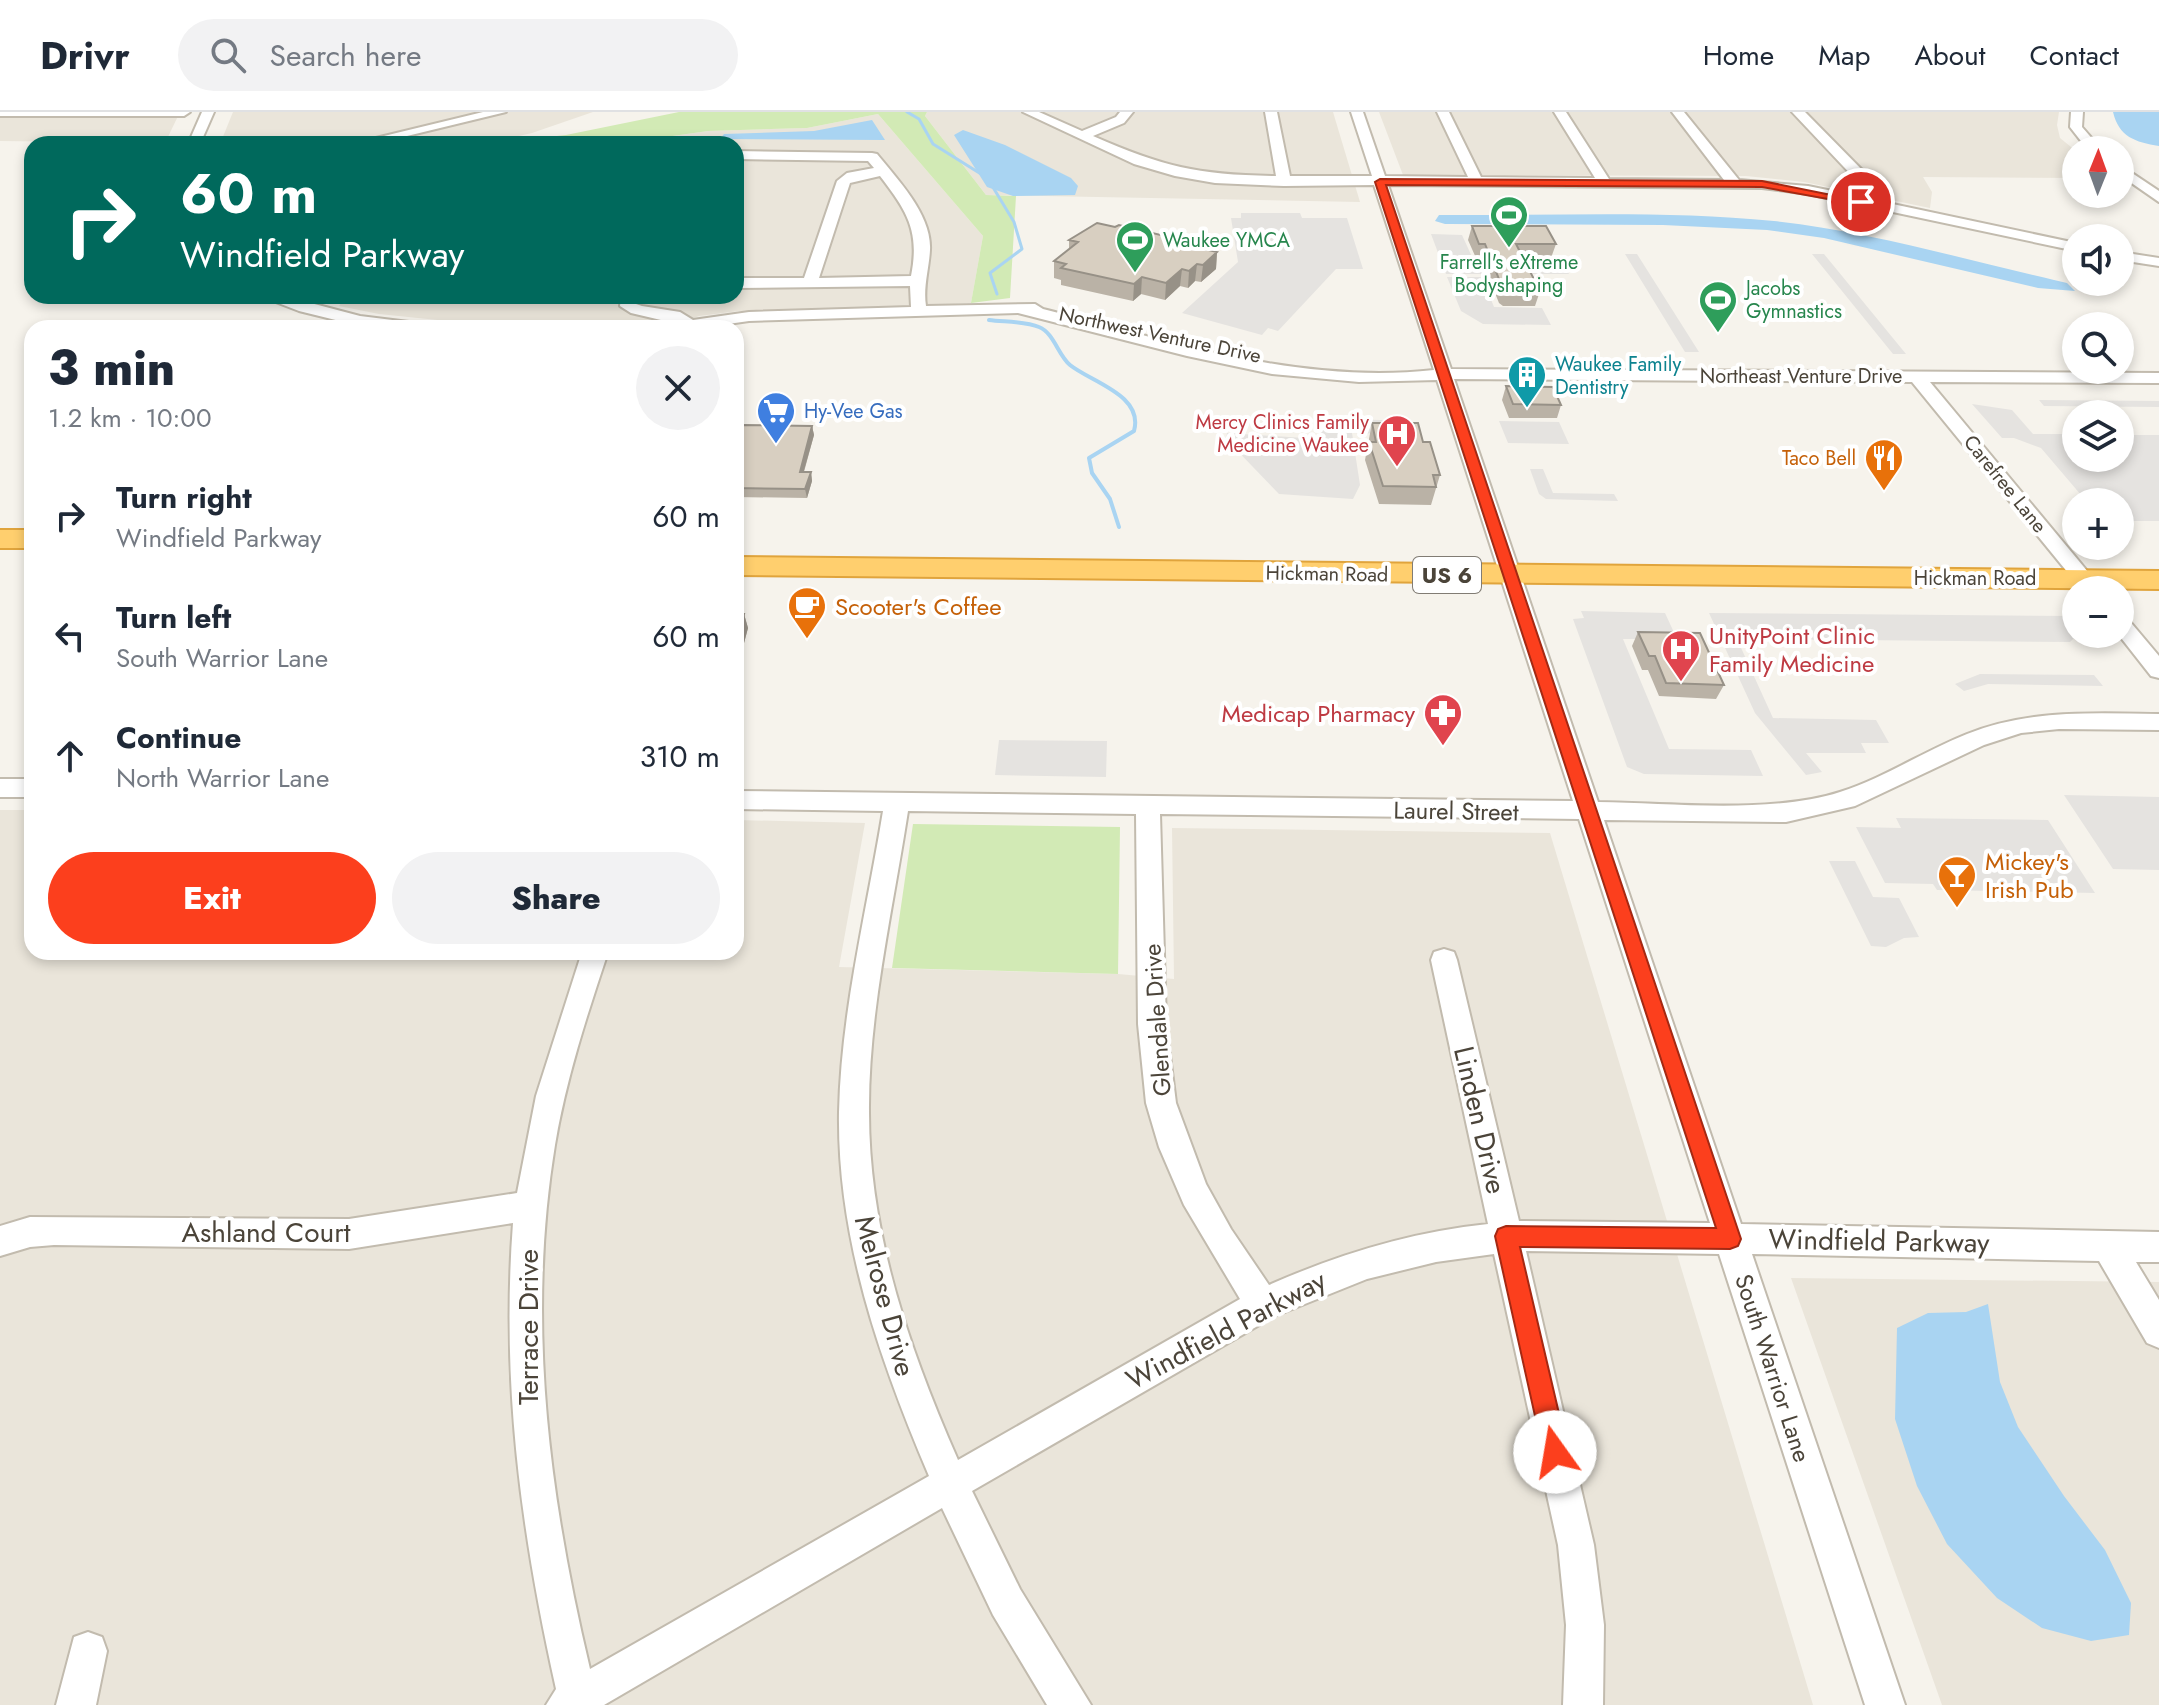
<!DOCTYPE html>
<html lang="en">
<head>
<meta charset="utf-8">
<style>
  body { margin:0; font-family:Jost,sans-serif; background:#f2f2f3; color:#1f2937; height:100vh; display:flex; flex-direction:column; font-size:30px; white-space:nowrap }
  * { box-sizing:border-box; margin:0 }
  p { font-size:26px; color:#747a83 }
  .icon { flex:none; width:44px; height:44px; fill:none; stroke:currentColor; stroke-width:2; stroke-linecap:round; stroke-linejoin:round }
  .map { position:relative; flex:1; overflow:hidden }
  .details { position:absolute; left:24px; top:208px; width:720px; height:640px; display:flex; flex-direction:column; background:#fff; border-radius:24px; box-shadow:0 4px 12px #0003 }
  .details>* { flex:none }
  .hud { position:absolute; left:24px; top:24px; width:720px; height:168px; border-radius:24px; box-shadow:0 4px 12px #0003; background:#00695c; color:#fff; overflow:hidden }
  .needle { width:52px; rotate:1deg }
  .controls { position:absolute; left:2062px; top:24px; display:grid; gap:16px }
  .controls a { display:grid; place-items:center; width:72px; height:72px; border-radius:50%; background:#fff; box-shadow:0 4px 12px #0003; font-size:40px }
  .pin { position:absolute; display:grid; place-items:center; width:68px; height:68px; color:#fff; margin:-34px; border:4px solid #fff; border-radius:50%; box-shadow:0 2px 8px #0007 }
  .me { position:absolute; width:88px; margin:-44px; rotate:347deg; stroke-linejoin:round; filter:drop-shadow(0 0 6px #0008) }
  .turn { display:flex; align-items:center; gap:28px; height:168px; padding:0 24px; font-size:36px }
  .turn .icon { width:104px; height:104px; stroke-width:2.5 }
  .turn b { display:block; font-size:56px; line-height:68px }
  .round { display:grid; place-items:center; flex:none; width:84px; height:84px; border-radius:42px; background:#f2f2f3 }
  .head { display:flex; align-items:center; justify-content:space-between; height:136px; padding:0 24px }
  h1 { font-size:48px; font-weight:800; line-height:60px }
  .button { display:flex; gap:16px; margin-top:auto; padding:16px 24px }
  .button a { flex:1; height:92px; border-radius:48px; background:#fc3f1d; color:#fff; font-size:32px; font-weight:800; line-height:92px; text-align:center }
  .button a+a { background:#f2f2f3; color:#1f2937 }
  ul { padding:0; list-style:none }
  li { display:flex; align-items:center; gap:24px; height:120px; padding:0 24px }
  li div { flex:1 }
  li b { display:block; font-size:30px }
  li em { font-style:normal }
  header { display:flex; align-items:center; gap:48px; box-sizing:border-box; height:112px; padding:0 40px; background:#fff; border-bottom:2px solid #e0e1e3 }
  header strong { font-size:38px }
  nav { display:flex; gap:44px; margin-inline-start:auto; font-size:28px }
  .search { width:560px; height:72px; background:#f2f2f3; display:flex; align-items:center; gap:20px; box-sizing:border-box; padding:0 28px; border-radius:44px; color:#747a83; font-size:30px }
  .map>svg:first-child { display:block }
  .residential { fill:#eae5da }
  .green { fill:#d2eab5 }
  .parking { fill:#e5e3e0 }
  .water { fill:#a9d4f2 }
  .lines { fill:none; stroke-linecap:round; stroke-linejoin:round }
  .stream-far1 { stroke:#a9d4f2; stroke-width:3 }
  .stream { stroke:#a9d4f2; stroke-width:4 }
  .minor-casing { stroke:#c2bbae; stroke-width:4 }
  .highway-casing { stroke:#e0a43c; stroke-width:4 }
  .minor { fill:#fff; fill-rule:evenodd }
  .highway { fill:#ffcf6e; fill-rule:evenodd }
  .wall { fill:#bab2a6 }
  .shaded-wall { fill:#979187 }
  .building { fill:#d8cfc1; stroke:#979187; stroke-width:2 }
  .route { fill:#fc3f1d; stroke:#a42913; stroke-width:2 }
  .labels { text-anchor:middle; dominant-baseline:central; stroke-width:8; stroke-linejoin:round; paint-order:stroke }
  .far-leisure-label { font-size:20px; fill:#27864d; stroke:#fff; text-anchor:start }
  .far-street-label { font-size:20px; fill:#4b4439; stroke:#fff }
  .far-culture-label { font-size:20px; fill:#0d838f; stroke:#fff; text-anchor:start }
  .far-shop-label { font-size:20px; fill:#366cbe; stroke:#fff; text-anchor:start }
  .far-health-label { font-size:20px; fill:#be3a42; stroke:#fff; text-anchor:end }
  .far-food-label { font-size:20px; fill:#c56008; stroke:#fff; text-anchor:end }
  .shield { fill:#fff; stroke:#817c74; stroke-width:2 }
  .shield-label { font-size:22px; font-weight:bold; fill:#4b4439 }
  .food-label { font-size:24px; fill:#c56008; stroke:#fff; text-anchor:start }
  .health-label { font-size:24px; fill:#be3a42; stroke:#fff; text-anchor:start }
  .street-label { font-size:24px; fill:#4b4439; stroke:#fff }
  .near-street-label { font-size:28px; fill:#4b4439; stroke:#fff }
</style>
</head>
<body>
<header>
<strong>Drivr</strong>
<div class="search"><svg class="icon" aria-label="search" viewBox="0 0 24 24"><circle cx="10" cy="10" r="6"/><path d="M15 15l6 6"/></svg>Search here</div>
<nav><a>Home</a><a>Map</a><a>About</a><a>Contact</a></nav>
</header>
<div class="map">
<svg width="2159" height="1593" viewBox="0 0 2159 1593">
  <rect width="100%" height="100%" fill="#f6f3ec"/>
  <path class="residential" d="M0 0H180L165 31 0 29Z
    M233 0H593L532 21 483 32H220Z
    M927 0H1333L1360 90 986 83 925 4Z
    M1379 0H2059L2057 13 2060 26 2076 39V66L1923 65 1932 80 1930 96 1804 70 1746 64 1403 63Z
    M878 2 983 124 971 191 834 199H739L699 204 665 216 457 210 379 202 339 194 347 184H736V32H616L708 19 807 16Z
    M0 698H32V840H736V708L865 711 839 855 1118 862 1174 867 1172 716 1550 721 1813 1593H0Z
    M1791 1166 2159 1170V1593H1942Z"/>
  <path class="green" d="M679 0H927L925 4 986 83 1016 84 1010 186 971 191 983 124 878 2 807 16 708 19 616 32H483L566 23Z
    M913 712 1120 715 1118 862 892 856Z"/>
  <path class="parking" d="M1241 101H1300L1302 106H1347L1363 157H1336L1278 219 1268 216 1262 223 1182 201 1238 150 1231 106H1241Z
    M1431 122 1462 123 1473 147 1562 148 1569 162H1446Z
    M1625 142H1637L1699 240H1685Z
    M1812 142H1824L1906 242H1893Z
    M1447 165H1482L1494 195 1542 196 1551 213 1483 212 1461 199Z
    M2039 288 2159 289V295L2044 294Z
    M1972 292 2012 298 2033 322H2076V346H2120V323H2159V409H2120V390H2087L2041 336 2014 326H2002Z
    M1348 307 1412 309 1416 323 1352 321 1360 373 1353 387 1279 382 1226 327 1227 321 1319 327 1323 314H1348Z
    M1499 309 1559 310 1569 332 1508 331Z
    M1530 357H1543L1553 381 1614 382 1618 389 1546 387 1539 382Z
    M1581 499 1665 501 1677 527H1623L1669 637 1751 638 1763 664 1644 662 1627 655 1573 507 1584 506Z
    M1709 501 2076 504 2078 522 2070 530 1737 527 1773 606 1876 608 1889 631H1861L1866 641H1806L1822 660 1806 663 1755 601Z
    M1980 562 2094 563 2103 574 1988 572 1964 579 1955 572Z
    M999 628 1107 629 1106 665 995 663Z
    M2064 683 2159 685V758L2113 757Z
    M1896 706 2048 708 2095 781 1937 778 1933 772 1885 771 1856 715 1901 716Z
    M1829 749H1855L1873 785 1899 786 1919 825 1904 826 1886 835 1871 834Z"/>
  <path class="water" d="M2113 0H2159V34C2135 30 2119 25 2113 0Z
    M872 8 885 28 720 27 724 22 814 19Z
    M963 18 1005 33 1071 66 1078 74 1075 83 1013 84 987 75 954 23Z
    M1439 103C1550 104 1664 98 1774 109 1868 119 1962 147 2054 168L2067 171 2075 179 2038 176 1824 126 1767 118 1663 113 1445 112 1435 109Z
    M1988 1192 2000 1270 2018 1315 2064 1384 2105 1438 2131 1491 2129 1523 2091 1529 2042 1516 1997 1486 1947 1432 1917 1374 1895 1307 1897 1216 1928 1201 1966 1200Z"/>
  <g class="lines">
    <path class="stream-far1" d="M907 0 919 7 933 32 981 62
      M991 72 1014 110 1022 137 990 161 997 182"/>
    <path class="stream" d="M989 208C1004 210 1025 209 1039 215 1054 221 1058 243 1070 253 1091 270 1144 283 1134 319L1089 346 1092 361 1110 387 1119 415"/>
    <g class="minor-casing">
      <path id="minor" d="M0 0H190L184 4H0Z
        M202 0H214L200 32H188Z
        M483 0H506L374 32H351Z
        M1023 0H1039L1082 19 1116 5 1120 0H1133L1124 11 1093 24C1164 55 1198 63 1276 64L1265 0H1277L1290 64H1372L1351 0H1363L1385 64 1468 65 1437 0H1449L1481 65 1595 66 1554 0H1566L1609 67 1724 68 1672 0H1684L1739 68 1808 74 1857 84 1859 71 1792 0H1805L1871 67 1874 78 1869 87 2076 131V139L1808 82 1762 76 1388 73 1451 257 2159 261V271L1930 270 2103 478H2082L1912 270 1454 267 1598 690C1669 691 1773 702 1840 680 1884 666 1924 639 1967 622 2029 597 2093 601 2159 602V618L2059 617 2021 621 1984 633 1855 694 1786 710 1604 708 1741 1112 2159 1120V1150H2136L2159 1188V1236L2147 1231 2099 1149 1752 1142 1905 1593H1865L1719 1142 1526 1139 1594 1433 1604 1513 1603 1593H1563L1566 1513 1558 1433 1494 1142 1436 1150 1367 1167 1275 1204 972 1379 1020 1477 1091 1593H1047L993 1503 942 1396 604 1593H546L556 1577C521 1420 501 1272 513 1111L349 1137 54 1133 30 1135 0 1144V1114L30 1105 349 1107 517 1081 536 984 582 840H608C587 903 566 967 555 1033 526 1210 549 1385 590 1557L929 1364C880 1249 837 1127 839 1000 841 899 867 798 883 699L736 697V679L1573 689 1437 268 1359 270 1272 262 1187 244 1018 201 749 209 700 216H673L678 212 631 201 620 194 621 184H637L636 192 642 194 680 200 693 208 749 200 911 195 910 174 736 176V166H804L837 69 847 61 874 56 868 49 736 47V39L872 41 877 42C898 68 932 103 930 138 929 157 923 175 926 194L1035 192 1043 197C1170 229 1301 273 1434 258L1374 73 1284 74 1215 71 1175 64 1134 52ZM880 64C907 99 920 119 911 164L819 166 850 71ZM908 699 1136 702 1138 912 1146 991 1159 1035 1184 1093 1240 1187 958 1348C910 1239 869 1122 869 1001 868 902 893 797 908 699ZM1160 702 1579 707 1710 1111 1519 1109 1457 848 1454 840 1444 837 1434 840 1431 848 1488 1112C1411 1120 1339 1142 1269 1173L1231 1117 1206 1072 1176 991 1166 912Z
        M2071 0H2083L2082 15 2102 38H2088L2070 15Z
        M2120 53 2159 79V90L2120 63Z
        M2120 140 2159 146V154L2120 148Z
        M260 184H284L360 204 417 211 425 216 360 214 299 199Z
        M2120 504 2127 506 2159 544V566L2151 564 2118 522H2120Z
        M0 667H32V685H0Z
        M88 1520 102 1525 107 1539 96 1593H56L74 1525Z"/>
    </g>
    <g class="highway-casing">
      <path id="highway" d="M0 418H32V436H0Z
        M736 445 2159 459V477L736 463Z"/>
    </g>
    <use href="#minor" class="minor"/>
    <use href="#highway" class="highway"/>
  </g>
  <path class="wall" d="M1472 114 1556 132 1551 146H1523L1540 179 1535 194H1503L1499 191 1481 146H1476L1468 128Z
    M1069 128 1186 133 1217 140 1216 157 1201 170 1195 169 1188 176 1180 174 1165 188 1141 182 1133 189 1061 173V168L1054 166V149L1069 137Z
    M1506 274 1561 293 1557 306H1509L1502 288Z
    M1372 311 1423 330 1440 363 1431 393 1379 392 1365 348Z
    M812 314 814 323 804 360H811L812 369 807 386 736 385V329Z
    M736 502H744L748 516 744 531 736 532Z
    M1638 520 1724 573 1716 587 1659 584 1648 558H1642L1632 534Z"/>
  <path class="shaded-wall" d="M1217 140 1216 157 1201 170 1203 153Z
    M1197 152 1195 169 1188 176 1189 159Z
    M1182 157 1180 174 1165 188 1166 171Z
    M1142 165 1141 182 1133 189 1134 172Z
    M812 314 814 323 801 369 800 360Z
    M811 360 812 369 807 386 805 377Z
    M744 502 748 516 744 531 740 517Z"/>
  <path class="building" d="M1097 111 1115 115 1119 113 1186 129 1183 132 1217 140 1203 153 1197 152 1189 159 1182 157 1166 171 1142 165 1134 172 1061 156 1066 152 1054 149 1078 130 1069 128Z
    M1472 114H1546L1556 132H1516L1540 179H1507L1503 177 1485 132H1479Z
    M1506 274 1553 275 1561 293 1513 292Z
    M1372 311H1418L1423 330H1430L1440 363H1433L1436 375 1383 374 1369 330H1376Z
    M741 313 812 314 800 360H811L805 377 736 376V329Z
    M736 502H744L740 517 736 518Z
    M1638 520 1700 521 1724 573 1666 571 1655 544H1649Z"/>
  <path class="route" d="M1380 67 1762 69 1866 90 1861 93 1762 75 1386 73 1741 1127 1738 1134 1730 1137 1520 1135 1568 1340 1564 1349 1555 1353 1547 1349 1543 1340 1495 1124 1498 1117 1506 1114 1716 1116 1375 70Z"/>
  <defs>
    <g id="stadium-pin" transform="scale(2)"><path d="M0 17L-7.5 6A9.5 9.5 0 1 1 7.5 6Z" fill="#2e9e5b" stroke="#fff"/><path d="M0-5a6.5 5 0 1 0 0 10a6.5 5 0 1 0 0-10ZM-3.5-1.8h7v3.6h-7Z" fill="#fff"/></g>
    <g id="building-pin" transform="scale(2)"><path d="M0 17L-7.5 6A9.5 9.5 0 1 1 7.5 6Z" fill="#0f9aa8" stroke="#fff"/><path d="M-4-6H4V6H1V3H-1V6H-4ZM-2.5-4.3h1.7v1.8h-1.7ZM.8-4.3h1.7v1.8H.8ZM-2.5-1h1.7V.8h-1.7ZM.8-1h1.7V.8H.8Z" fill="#fff"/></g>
    <g id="supermarket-pin" transform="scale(2)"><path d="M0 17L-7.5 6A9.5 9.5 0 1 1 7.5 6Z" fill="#3f7fe0" stroke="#fff"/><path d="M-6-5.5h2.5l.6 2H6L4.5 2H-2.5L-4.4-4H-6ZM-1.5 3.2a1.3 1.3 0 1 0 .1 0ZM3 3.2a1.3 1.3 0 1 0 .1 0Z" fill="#fff"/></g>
    <g id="hospital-pin" transform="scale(2)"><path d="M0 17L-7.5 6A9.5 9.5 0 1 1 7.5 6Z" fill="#e0444e" stroke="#fff"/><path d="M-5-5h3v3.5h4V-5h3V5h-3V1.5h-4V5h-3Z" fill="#fff"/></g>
    <g id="restaurant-pin" transform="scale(2)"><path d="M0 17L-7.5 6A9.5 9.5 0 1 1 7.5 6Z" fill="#e8710a" stroke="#fff"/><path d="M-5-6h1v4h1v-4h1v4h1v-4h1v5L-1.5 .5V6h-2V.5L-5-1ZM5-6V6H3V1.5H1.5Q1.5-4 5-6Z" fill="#fff"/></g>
    <g id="cafe-pin" transform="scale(2)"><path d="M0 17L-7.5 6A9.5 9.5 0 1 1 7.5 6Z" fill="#e8710a" stroke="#fff"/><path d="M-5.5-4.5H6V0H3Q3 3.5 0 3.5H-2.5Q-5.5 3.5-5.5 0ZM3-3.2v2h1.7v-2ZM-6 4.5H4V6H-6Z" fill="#fff"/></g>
    <g id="pharmacy-pin" transform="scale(2)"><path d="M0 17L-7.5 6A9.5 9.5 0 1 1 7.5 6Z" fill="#e0444e" stroke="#fff"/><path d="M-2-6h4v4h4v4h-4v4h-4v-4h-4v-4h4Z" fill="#fff"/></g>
    <g id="bar-pin" transform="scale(2)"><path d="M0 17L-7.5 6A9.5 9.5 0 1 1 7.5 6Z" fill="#e8710a" stroke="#fff"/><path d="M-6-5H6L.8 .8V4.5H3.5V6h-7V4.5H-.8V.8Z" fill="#fff"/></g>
  </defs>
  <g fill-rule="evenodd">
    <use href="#stadium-pin" x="1509" y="103"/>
    <use href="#stadium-pin" x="1135" y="128"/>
    <use href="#stadium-pin" x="1718" y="188"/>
    <use href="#building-pin" x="1527" y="263"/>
    <use href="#supermarket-pin" x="776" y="299"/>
    <use href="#hospital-pin" x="1397" y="322"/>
    <use href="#restaurant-pin" x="1884" y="346"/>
    <use href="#cafe-pin" x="807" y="494"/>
    <use href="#hospital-pin" x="1681" y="537"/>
    <use href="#pharmacy-pin" x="1443" y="601"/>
    <use href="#bar-pin" x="1957" y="763"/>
  </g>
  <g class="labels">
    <g class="far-leisure-label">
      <text x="1163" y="128">Waukee YMCA</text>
      <text x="1509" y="150" text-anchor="middle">Farrell's eXtreme<tspan x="1509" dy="23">Bodyshaping</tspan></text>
      <text x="1746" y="176">Jacobs<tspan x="1746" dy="23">Gymnastics</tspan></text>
    </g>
    <g class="far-street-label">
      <text transform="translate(1160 223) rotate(12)">Northwest Venture Drive</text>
      <text x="1801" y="264">Northeast Venture Drive</text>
      <text transform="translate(2005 372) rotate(51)">Carefree Lane</text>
      <text transform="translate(1327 462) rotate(1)">Hickman Road</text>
      <text x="1975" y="466">Hickman Road</text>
    </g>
    <g class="far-culture-label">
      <text x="1555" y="252">Waukee Family<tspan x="1555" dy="23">Dentistry</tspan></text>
    </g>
    <g class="far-shop-label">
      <text x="804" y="299">Hy-Vee Gas</text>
    </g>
    <g class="far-health-label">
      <text x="1369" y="310">Mercy Clinics Family<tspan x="1369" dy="23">Medicine Waukee</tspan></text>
    </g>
    <g class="far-food-label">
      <text x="1856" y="346">Taco Bell</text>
    </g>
    <rect class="shield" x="1413" y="445" width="68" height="36" rx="6"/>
    <g class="shield-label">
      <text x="1447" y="463">US 6</text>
    </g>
    <g class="food-label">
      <text x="835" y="494">Scooter's Coffee</text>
      <text x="1985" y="749">Mickey's<tspan x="1985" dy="28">Irish Pub</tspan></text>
    </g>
    <g class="health-label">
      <text x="1709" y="523">UnityPoint Clinic<tspan x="1709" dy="28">Family Medicine</tspan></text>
      <text x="1415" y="601" text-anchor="end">Medicap Pharmacy</text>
    </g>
    <g class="street-label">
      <text transform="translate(1456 699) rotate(1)">Laurel Street</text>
      <text transform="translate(1157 908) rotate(-94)">Glendale Drive</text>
      <text transform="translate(1773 1256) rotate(72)">South Warrior Lane</text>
    </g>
    <g class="near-street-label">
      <text transform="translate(1480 1008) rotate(77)">Linden Drive</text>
      <text x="266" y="1120">Ashland Court</text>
      <text transform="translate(1879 1129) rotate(1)">Windfield Parkway</text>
      <text transform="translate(885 1184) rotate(75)">Melrose Drive</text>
      <text transform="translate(528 1215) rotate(-90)">Terrace Drive</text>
      <text transform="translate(1226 1218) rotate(-28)">Windfield Parkway</text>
    </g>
  </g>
</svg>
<div class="controls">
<a><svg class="needle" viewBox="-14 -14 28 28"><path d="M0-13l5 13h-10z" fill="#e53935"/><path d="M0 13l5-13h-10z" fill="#747a83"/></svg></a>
<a><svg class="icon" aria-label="sound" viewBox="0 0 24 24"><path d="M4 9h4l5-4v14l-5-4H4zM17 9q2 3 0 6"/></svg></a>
<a><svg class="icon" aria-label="search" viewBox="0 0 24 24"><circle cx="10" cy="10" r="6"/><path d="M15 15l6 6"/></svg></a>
<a><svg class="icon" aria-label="layers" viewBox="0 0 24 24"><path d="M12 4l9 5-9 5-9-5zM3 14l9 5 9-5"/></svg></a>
<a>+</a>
<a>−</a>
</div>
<div class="pin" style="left:1861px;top:90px;background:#d93025"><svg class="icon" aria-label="arrive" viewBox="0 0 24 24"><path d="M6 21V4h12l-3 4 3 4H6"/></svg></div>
<svg class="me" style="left:1555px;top:1340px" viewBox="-20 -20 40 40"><circle r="19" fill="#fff"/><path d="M0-13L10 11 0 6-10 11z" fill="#fc3f1d"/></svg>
<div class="hud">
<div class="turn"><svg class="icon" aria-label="right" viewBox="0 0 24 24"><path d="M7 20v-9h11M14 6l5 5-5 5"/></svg><div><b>60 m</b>Windfield Parkway</div></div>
</div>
<section class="details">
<div class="head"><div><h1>3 min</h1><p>1.2 km · 10:00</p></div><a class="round"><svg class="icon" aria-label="close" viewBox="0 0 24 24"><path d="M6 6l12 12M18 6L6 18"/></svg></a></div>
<ul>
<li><svg class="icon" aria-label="right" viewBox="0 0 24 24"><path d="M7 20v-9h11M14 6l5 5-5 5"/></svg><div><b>Turn right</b><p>Windfield Parkway</p></div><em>60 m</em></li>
<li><svg class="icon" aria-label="left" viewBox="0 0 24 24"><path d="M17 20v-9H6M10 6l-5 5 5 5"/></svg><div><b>Turn left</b><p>South Warrior Lane</p></div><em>60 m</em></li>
<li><svg class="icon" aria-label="ahead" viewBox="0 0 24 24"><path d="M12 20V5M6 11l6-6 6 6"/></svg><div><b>Continue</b><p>North Warrior Lane</p></div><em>310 m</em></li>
</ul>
<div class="button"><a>Exit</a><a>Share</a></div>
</section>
</div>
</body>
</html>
